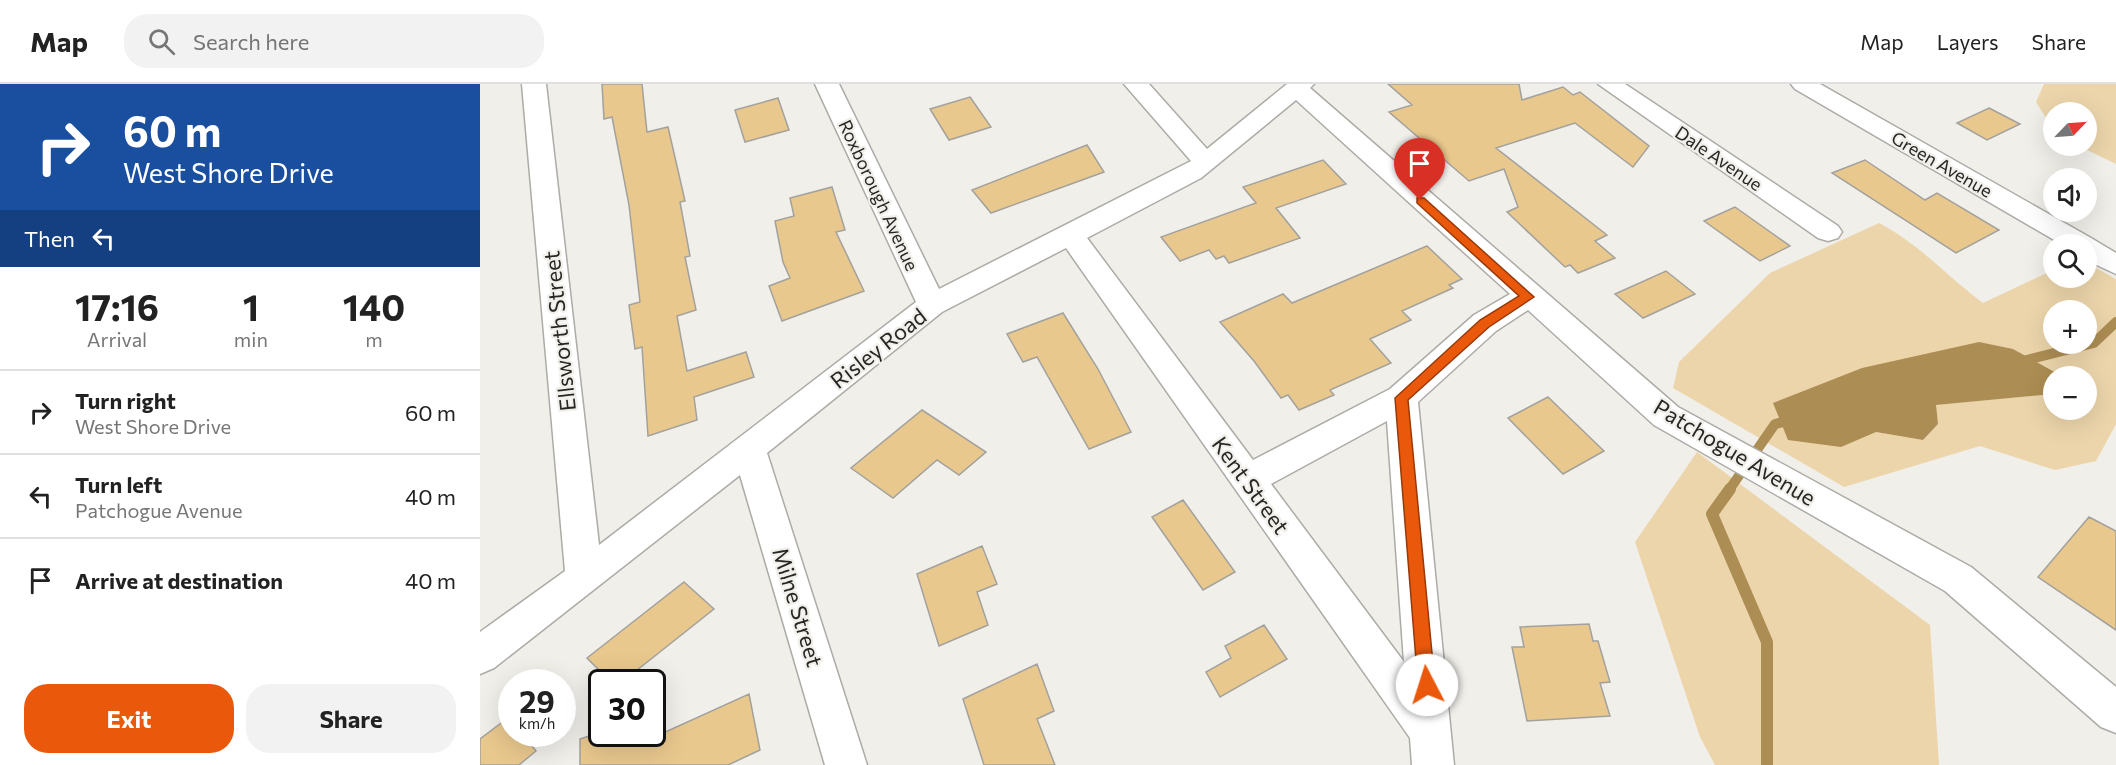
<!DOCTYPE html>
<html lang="en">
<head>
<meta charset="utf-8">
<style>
  body { margin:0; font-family:Commissioner,sans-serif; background:#f2f2f2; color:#222; height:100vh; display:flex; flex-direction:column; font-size:22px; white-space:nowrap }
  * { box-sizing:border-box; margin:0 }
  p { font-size:20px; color:#767676 }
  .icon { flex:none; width:33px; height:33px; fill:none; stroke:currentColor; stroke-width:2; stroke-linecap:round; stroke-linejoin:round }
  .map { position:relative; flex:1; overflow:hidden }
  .side { display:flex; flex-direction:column; background:#fff; width:480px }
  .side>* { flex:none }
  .top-card { background:#1a4fa0; color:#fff; overflow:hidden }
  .needle { width:39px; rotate:65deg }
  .tools { position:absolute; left:1563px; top:18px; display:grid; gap:12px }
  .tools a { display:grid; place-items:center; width:54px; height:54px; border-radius:50%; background:#fff; box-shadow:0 6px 24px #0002; font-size:30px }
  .speed { position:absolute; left:18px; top:585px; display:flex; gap:12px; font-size:30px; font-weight:700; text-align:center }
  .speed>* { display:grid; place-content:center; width:78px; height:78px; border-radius:50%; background:#fff; box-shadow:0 6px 24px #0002; line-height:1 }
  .speed small { font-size:15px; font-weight:400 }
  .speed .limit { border:3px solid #111; border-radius:9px; background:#fff; color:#111 }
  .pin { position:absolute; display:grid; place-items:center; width:51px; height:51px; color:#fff; margin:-62px -26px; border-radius:50% 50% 50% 0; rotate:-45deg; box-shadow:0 0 6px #0007 }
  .pin .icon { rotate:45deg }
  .me { position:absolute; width:66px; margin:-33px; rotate:355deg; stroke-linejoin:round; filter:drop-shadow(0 0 4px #0008) }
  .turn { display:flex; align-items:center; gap:21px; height:126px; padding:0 24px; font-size:27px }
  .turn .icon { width:78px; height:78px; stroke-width:2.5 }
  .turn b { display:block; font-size:42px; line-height:51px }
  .then { display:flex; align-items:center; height:57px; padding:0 24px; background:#0003; gap:12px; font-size:22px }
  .eta { display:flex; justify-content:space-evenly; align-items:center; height:102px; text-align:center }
  .eta b { font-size:36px; font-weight:700; line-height:42px }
  .cta { display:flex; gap:12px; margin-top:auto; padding:12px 24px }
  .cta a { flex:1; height:69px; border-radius:24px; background:#ea580c; color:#fff; font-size:24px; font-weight:700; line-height:69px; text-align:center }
  .cta a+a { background:#f2f2f2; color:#222 }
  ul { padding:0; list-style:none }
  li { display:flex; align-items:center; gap:18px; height:84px; padding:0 24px; border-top:2px solid #e0e0e0 }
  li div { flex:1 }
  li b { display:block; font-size:22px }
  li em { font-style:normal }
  header { display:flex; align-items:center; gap:36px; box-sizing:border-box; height:84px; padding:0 30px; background:#fff; border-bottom:2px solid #e0e0e0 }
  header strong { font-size:28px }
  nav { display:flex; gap:33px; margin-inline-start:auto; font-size:21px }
  .search { width:420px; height:54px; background:#f2f2f2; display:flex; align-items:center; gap:15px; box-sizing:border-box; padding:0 21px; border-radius:24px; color:#767676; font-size:22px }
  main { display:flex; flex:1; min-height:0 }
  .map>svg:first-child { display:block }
  .green { fill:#ecd5ab; fill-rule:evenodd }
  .water { fill:#ac8d53 }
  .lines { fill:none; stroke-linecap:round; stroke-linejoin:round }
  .stream-far1 { stroke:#ac8d53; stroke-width:10 }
  .stream { stroke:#ac8d53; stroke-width:12 }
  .building { fill:#e9c88d; stroke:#a3a19d; stroke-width:1.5 }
  .minor-casing { stroke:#adaba6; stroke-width:3 }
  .minor { fill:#fff; fill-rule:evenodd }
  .route { fill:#ea580c; stroke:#983908; stroke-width:1.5 }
  .labels { text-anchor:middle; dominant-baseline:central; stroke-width:4.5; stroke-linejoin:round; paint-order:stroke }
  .far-street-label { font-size:18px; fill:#272624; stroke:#f1efea }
  .street-label { font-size:22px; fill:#272624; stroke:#f1efea }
</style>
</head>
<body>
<header>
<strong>Map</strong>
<div class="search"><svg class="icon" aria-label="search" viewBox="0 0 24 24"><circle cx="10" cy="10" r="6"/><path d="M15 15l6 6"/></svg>Search here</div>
<nav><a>Map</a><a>Layers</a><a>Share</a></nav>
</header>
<main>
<section class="side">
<div class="top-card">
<div class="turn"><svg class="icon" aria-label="right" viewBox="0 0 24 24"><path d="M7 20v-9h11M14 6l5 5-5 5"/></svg><div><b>60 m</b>West Shore Drive</div></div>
<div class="then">Then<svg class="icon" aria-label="left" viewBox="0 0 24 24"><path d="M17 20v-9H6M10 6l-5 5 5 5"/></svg></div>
</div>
<div class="eta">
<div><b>17:16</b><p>Arrival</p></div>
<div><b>1</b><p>min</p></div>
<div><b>140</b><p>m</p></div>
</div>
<ul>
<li><svg class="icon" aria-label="right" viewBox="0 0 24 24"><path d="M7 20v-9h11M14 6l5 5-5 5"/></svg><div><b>Turn right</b><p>West Shore Drive</p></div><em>60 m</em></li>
<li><svg class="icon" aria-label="left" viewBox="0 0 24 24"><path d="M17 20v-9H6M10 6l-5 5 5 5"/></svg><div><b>Turn left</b><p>Patchogue Avenue</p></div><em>40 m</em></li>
<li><svg class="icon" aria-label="arrive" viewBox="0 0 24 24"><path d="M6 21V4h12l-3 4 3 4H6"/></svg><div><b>Arrive at destination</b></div><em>40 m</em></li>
</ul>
<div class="cta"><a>Exit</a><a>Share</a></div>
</section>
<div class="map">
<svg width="1636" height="681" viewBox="0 0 1636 681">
  <rect width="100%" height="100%" fill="#f1efea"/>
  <path class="green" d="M1564 0H1636V80L1599 62H1606V28H1574L1573 45 1556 18Z
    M1399 139C1438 159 1468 193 1503 219L1573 186 1574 194H1606L1607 179 1636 195V340L1616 377 1575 386 1500 362 1364 403 1193 304 1199 278 1290 189ZM1574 226H1606V260H1574ZM1533 265 1582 292H1606V326H1574L1573 310 1455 321 1458 340 1443 356 1396 348Z
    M1217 368 1450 541 1459 681H1235L1220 653 1155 458Z"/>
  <path class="water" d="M1499 258 1533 265 1582 292H1574L1573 310 1456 321 1458 340 1443 356 1396 348 1361 363 1308 356 1293 319 1382 284Z"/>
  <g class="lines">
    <path class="stream-far1" d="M1539 278 1614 259 1636 238
      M1249 406 1295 340 1315 335"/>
    <path class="stream" d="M1250 405 1232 430 1287 558V681"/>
  </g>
  <path class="building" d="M122 0H162L167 48 188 43 205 117 200 118 210 172 205 173 216 226 197 232 207 287 266 268 274 293 214 313 217 336 168 352 162 263 155 265 149 221 160 218 149 121 132 33 124 35Z
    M908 0H1039L1042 16 1083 3 1093 11 1100 8 1169 62 1153 83 1095 39 1016 64 1127 151 1115 157 1135 174 1098 189 1090 181 1085 183 1027 128 1038 123 1024 85 989 97 909 28 932 21Z
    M490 13 511 43 469 56 450 25Z
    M298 14 309 46 265 58 255 26Z
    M1509 24 1540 40 1507 56 1477 39Z
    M607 61 624 88 511 129 492 106Z
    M843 76 866 100 796 124 820 154 749 179 744 172 736 175 729 166 700 177 681 153 776 119 763 103Z
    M1385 76 1445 116 1457 109 1519 146 1476 169 1352 89Z
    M352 103 365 146 356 148 384 207 302 237 289 202 310 194 303 178 295 137 314 132 310 114Z
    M1255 123 1310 162 1280 177 1224 137Z
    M947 162 982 195 969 201 973 204 922 227 931 236 890 255 911 279 850 306 854 311 819 326 808 311 801 314 774 277 740 238 803 210 812 219Z
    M1186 187 1215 210 1163 234 1135 210Z
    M583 229 618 285 651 348 609 365 557 273 543 278 527 250Z
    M1068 313 1124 367 1083 390 1028 334Z
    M442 326 506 368 479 391 457 376 413 414 371 384Z
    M703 416 755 488 723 506 672 433Z
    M1609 433 1636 447V546L1558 493Z
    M502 462 517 500 497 508 508 541 459 562 437 490Z
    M204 498 234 525 142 598H131L107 574Z
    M1109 540 1113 557H1118L1130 598 1120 599 1130 632 1047 637 1032 563H1044L1040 543Z
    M784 541 807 575 740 613 726 588 751 574 745 562Z
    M557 580 574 627 557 635 575 681H504L483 615Z
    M269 610 280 666 248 681H100V655L115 650H181Z
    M29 633 32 650H42L56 667 39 681H0V655Z"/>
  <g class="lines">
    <g class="minor-casing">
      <path id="minor" d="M42 0H66L119 461 436 218 335 0H359L459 205 711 77 644 0H669L727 65 807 0H834L830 4 1198 323 1491 483 1636 603V649L1621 643 1465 507 1174 341 1048 226 1016 247 938 318 974 681H932L930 654 586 164 462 228 287 369 387 681H345L260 391 14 584 0 590V548L85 487ZM816 16 1030 210 994 231 910 305 773 376 607 154 721 94ZM907 337 924 578 791 400Z
        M1118 0H1145L1358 142 1362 148 1358 154 1348 157 1338 154Z
        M1311 0H1340L1611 154 1636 169V190L1606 176V160H1581L1315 5Z"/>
    </g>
    <use href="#minor" class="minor"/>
  </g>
  <path class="route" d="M937 114H944L1054 213 1009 243 928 316 955 601 953 607 947 609 941 607 938 601 915 314 1000 236 1039 212 937 119Z"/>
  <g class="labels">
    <g class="far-street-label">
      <text transform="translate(1239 74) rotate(34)">Dale Avenue</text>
      <text transform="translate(1462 80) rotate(30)">Green Avenue</text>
      <text transform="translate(399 111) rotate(65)">Roxborough Avenue</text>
    </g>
    <g class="street-label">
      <text transform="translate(79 247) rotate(-96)">Ellsworth Street</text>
      <text transform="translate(398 264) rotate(-38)">Risley Road</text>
      <text transform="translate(1255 368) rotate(31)">Patchogue Avenue</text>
      <text transform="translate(771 401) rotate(54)">Kent Street</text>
      <text transform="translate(318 523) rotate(73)">Milne Street</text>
    </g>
  </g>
</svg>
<div class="tools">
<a><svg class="needle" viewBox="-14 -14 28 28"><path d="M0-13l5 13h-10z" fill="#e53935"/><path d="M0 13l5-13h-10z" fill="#767676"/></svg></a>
<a><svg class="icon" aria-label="sound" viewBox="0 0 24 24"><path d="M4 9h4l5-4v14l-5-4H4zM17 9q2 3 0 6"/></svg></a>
<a><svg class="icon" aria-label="search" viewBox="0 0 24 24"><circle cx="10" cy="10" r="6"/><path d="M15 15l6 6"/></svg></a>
<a>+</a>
<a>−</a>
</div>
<div class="speed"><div>29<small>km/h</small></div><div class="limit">30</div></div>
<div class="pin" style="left:940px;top:116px;background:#d93025"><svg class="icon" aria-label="arrive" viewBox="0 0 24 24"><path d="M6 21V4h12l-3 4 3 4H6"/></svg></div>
<svg class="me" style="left:947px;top:601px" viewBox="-20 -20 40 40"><circle r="19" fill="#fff"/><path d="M0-13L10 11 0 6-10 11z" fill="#ea580c"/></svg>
</div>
</main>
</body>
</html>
